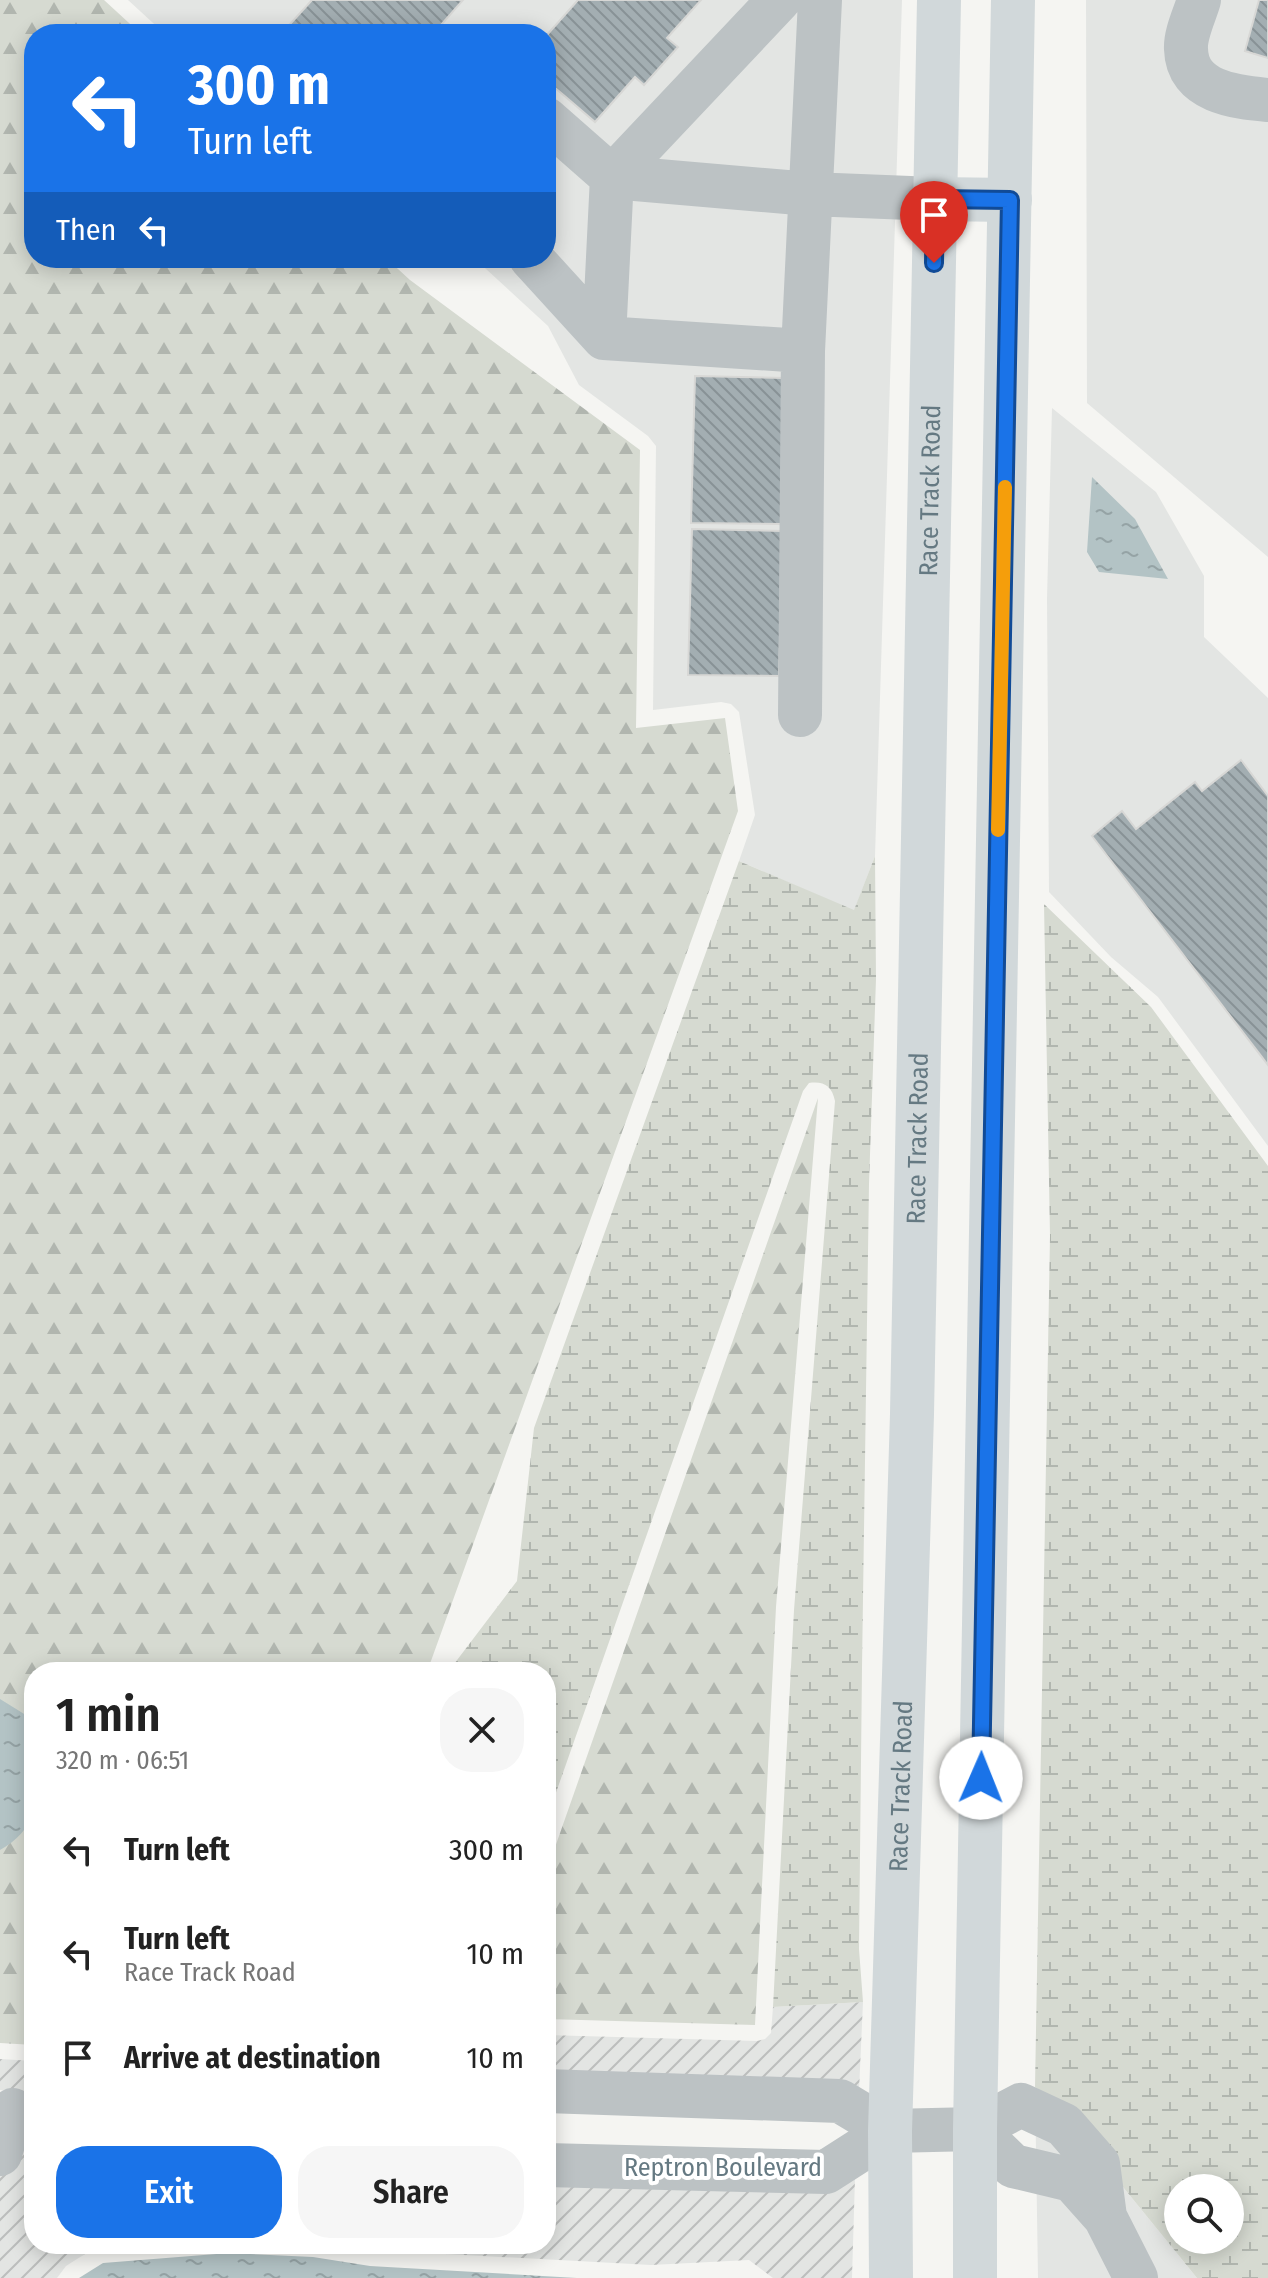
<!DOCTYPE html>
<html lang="en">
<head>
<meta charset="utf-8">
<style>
  body { margin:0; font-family:"Fira Sans Condensed",sans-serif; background:#f6f6f6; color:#222; height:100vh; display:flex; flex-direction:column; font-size:30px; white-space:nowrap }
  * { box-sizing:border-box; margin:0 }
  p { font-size:26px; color:#767676 }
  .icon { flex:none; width:44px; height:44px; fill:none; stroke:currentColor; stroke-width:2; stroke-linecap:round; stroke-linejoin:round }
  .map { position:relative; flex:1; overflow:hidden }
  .panel { position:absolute; left:24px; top:1662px; width:532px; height:592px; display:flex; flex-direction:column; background:#fff; border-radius:32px; box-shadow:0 4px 20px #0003 }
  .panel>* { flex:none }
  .top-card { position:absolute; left:24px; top:24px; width:532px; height:244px; border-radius:32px; box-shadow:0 4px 20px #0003; background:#1a73e8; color:#fff; overflow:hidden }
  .fabs { position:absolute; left:1164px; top:2174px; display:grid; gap:16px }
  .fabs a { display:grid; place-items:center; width:80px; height:80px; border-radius:50%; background:#fff; box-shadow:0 4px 20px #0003; font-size:40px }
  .pin { position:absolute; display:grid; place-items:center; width:68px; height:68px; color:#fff; margin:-82px -34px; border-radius:50% 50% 50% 0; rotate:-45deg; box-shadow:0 0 8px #0007 }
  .pin .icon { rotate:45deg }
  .me { position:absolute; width:88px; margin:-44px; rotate:1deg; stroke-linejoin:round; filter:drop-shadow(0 0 6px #0008) }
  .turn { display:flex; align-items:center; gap:28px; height:168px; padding:0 32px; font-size:36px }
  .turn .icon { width:104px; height:104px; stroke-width:2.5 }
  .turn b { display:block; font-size:56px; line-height:68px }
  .then { display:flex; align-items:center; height:76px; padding:0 32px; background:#0003; gap:16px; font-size:30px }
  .round { display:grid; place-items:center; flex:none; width:84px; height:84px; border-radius:32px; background:#f6f6f6 }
  .headline { display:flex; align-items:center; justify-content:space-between; height:136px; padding:0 32px }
  h1 { font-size:48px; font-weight:600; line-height:60px }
  .cta { display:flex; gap:16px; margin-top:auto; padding:16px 32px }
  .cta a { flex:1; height:92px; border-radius:32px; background:#1a73e8; color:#fff; font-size:32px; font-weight:600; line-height:92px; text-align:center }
  .cta a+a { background:#f6f6f6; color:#222 }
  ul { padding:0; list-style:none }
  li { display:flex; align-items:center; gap:24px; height:104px; padding:0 32px }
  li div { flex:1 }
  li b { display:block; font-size:30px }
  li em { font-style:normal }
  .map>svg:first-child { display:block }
  .built { fill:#e3e5e3 }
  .industrial { fill:url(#industrial-furrows) }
  .forest { fill:url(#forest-firs) }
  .wetland { fill:url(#wetland-marsh); fill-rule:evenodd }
  .water { fill:url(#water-ripples) }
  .building { fill:url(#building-back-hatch); stroke:#d7d7d5; stroke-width:2 }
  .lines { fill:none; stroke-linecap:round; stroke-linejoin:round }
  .minor { stroke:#bcc2c4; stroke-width:44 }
  .major { stroke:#d1d8da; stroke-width:44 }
  .route-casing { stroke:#114b97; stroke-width:20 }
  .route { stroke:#1a73e8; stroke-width:14 }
  .slow { stroke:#f59e0b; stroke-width:14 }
  .labels { text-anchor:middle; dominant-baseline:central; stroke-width:8; stroke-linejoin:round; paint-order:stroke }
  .street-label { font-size:26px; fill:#657982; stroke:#fff }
</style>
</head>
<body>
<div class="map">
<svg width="1268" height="2278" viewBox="0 0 1268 2278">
  <defs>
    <pattern id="industrial-furrows" width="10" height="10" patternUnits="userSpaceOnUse" patternTransform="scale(2)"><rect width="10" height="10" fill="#e3e5e3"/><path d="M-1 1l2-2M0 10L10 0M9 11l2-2" fill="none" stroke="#bcbebd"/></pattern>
    <pattern id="forest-firs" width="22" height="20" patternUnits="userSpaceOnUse" patternTransform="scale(2)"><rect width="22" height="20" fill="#d6dad1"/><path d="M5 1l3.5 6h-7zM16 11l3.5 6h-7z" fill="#b1b6af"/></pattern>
    <pattern id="wetland-marsh" width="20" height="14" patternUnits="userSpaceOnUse" patternTransform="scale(2)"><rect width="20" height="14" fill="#d6dad1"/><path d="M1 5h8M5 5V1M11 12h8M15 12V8" fill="none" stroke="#b1b6af"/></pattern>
    <pattern id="water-ripples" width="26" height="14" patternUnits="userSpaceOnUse" patternTransform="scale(2)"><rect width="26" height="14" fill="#b3c3c5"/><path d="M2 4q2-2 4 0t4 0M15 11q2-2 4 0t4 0" fill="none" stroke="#95a3a5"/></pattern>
    <pattern id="building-back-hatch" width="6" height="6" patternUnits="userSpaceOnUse" patternTransform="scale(2)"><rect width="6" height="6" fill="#a3aeb2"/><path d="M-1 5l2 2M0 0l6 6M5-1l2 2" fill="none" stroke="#889296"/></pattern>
  </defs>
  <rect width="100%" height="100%" fill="#f5f5f2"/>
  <path class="built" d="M128 0H902L875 856 854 911 739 861 755 815 739 712 731 704 721 702 653 710 656 446 648 436 579 385 548 326 474 258H546V34H165Z
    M1086 0H1268V557L1087 403Z
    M1052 408 1156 492 1204 576V637L1268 698V1146L1158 997 1111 957 1049 892 1047 599Z
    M1035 2087 1053 2101 1197 2278H1038Z"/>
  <path class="industrial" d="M863 2002 859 2091 546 2071V2035L757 2041 765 2039 771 2033 773 2007Z
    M0 2059 34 2061V2094L0 2090Z
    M0 2129 34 2132V2244H140L96 2247 66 2266 57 2278H0Z
    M855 2178 852 2278H773L749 2260 651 2265 371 2250 333 2244H546V2185Z"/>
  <path class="forest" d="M0 0H104L141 34H34V258H386L410 280 640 450 636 728 725 718 738 811 427 1672H34V2045L0 2043Z
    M818 1098 776 1607 755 2025 546 2019V1873Z"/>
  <path class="wetland" d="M875 856 876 979 869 1184 862 1668 859 1949 863 2002 773 2007 794 1610 835 1101C832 1086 824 1081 809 1083L803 1091 546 1821V1672H448L517 1581 534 1428 739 861 854 910Z
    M1044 904 1151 1007 1268 1166V2278H1197L1053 2101 1035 2087 1050 1236ZM1178 2188H1230V2240H1178Z"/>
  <path class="water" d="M1092 477 1135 519 1168 579 1099 572 1087 552Z
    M0 1699 29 1717 34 1727V1811C28 1829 16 1841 0 1850Z
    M229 2253 313 2257 370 2266 577 2278H79L103 2263Z"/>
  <path class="building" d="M312 0H463L433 34H281Z
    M578 0H701L667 38 678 47 644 85 635 77 595 122 546 80V36Z
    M1259 0H1268V58L1245 51Z
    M695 376 784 378 781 524 691 523Z
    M692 529 783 531 779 676 688 675Z
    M1241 760 1268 796V1065L1092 836 1122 811 1136 829 1195 782 1202 791Z"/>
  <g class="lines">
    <path class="minor" d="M1199 0C1195 14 1185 34 1186 49 1187 92 1235 97 1268 100
      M546 119 612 177 810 194 935 199
      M531 258 604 338 803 351 820 0
      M604 338 612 177 779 0
      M800 715 803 351
      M546 2091 840 2101 890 2131
      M975 2129 1013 2166 1072 2180 1105 2217 1136 2278
      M0 2154 13 2110
      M546 2165 826 2172 890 2131 975 2129 1021 2105 1064 2125 1098 2164 1105 2217"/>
    <g class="major">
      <path d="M935 199 1010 200"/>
      <path id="s1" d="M891 2278 890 2131 912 1414 939 0"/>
      <path d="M975 2278V2129L1013 0"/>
    </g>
  </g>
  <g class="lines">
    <g class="route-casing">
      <path id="route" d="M934 263 935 199 1010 200 981 1778"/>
    </g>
    <use href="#route" class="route"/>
    <path class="slow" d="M998 830 1005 487"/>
  </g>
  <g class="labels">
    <g class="street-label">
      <text stroke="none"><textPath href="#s1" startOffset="1788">Race Track Road</textPath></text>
      <text stroke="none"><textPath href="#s1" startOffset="1140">Race Track Road</textPath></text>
      <text stroke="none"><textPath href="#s1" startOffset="492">Race Track Road</textPath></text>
      <text x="723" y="2167">Reptron Boulevard</text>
    </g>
  </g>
</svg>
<div class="fabs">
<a><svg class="icon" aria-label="search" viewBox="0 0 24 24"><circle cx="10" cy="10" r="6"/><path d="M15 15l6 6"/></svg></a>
</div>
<div class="pin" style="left:934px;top:263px;background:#d93025"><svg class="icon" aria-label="arrive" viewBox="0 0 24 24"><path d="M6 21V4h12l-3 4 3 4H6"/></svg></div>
<svg class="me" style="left:981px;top:1778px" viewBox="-20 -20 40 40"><circle r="19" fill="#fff"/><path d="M0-13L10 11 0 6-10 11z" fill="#1a73e8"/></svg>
<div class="top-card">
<div class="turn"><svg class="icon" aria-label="left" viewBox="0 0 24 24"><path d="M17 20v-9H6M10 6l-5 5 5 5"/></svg><div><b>300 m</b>Turn left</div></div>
<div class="then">Then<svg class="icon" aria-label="left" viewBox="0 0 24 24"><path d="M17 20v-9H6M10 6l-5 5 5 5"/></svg></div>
</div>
<section class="panel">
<div class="headline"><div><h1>1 min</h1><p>320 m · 06:51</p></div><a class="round"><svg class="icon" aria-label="close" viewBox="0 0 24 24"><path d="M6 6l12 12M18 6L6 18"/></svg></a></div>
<ul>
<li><svg class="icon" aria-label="left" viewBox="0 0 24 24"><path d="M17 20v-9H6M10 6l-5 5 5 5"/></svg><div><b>Turn left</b></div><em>300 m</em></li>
<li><svg class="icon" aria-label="left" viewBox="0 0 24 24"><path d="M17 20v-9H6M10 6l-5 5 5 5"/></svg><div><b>Turn left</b><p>Race Track Road</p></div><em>10 m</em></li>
<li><svg class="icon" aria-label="arrive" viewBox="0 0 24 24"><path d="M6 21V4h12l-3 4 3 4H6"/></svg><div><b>Arrive at destination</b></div><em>10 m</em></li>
</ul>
<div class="cta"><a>Exit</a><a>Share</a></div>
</section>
</div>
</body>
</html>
